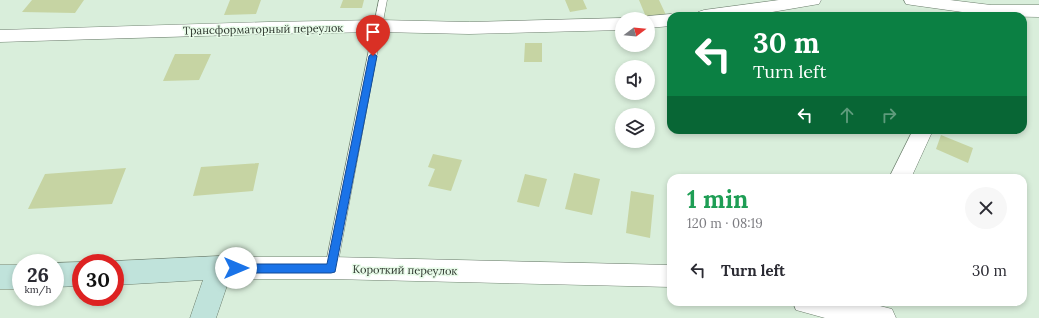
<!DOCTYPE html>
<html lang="en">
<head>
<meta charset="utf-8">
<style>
  body { margin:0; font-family:Lora,serif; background:#f7f7f7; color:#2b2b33; height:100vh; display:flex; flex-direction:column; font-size:15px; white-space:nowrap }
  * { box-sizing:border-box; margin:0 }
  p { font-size:13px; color:#7c7c81 }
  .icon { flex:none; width:22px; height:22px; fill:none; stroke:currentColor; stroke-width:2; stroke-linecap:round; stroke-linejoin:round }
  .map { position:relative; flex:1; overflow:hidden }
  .details { position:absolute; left:667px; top:174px; width:360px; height:132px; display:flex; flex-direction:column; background:#fff; border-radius:12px; box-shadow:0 2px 6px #0003 }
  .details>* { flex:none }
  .banner { position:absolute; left:667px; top:12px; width:360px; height:122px; border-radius:12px; box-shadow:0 2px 6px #0003; background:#0b8043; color:#fff; overflow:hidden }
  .needle { width:26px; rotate:74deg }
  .controls { position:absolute; left:615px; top:12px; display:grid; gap:8px }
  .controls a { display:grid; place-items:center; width:40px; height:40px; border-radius:50%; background:#fff; box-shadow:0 2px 6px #0003; font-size:20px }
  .speed { position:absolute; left:12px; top:254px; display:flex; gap:8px; font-size:20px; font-weight:700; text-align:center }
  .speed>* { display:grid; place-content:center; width:52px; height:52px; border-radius:50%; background:#fff; box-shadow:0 2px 6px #0003; line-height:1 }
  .speed small { font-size:10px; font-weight:400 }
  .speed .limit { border:6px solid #d22; background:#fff; color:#111 }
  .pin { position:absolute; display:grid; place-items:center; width:34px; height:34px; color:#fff; margin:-41px -17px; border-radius:50% 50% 50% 0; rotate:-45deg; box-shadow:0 0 4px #0007 }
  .pin .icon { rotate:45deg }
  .me { position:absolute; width:44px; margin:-22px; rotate:90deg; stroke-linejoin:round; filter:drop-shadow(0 0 3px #0008) }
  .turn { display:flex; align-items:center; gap:14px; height:84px; padding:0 20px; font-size:18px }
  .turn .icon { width:52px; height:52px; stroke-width:2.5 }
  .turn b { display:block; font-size:28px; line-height:34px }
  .lanes { display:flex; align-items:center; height:38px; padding:0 20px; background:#0003; justify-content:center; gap:20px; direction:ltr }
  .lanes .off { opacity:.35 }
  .round { display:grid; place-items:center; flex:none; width:42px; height:42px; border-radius:21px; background:#f7f7f7 }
  .summary { display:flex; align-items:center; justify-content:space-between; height:68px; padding:0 20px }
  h1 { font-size:24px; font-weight:800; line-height:30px; color:#1e9e55 }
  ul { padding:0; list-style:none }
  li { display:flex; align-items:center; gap:12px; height:56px; padding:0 20px }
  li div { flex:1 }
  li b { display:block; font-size:15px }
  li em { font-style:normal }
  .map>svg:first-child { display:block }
  .building { fill:#c6d4a3 }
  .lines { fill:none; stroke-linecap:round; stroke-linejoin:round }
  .lane-casing { stroke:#6c7e6d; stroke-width:1 }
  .street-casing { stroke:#6c7e6d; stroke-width:1 }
  .secondary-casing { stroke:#6c7e6d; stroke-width:1 }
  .lane { fill:#fff; fill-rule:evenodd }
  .street { fill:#fff; fill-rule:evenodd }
  .secondary { fill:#c0e3db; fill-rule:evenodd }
  .route { fill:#1a73e8; stroke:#114b97 }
  .labels { text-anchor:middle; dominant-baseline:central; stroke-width:3; stroke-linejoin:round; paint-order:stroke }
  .street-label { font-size:11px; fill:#2e362e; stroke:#e7fbe8 }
</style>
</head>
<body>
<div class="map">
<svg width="1039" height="318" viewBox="0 0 1039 318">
  <rect width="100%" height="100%" fill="#d9eedb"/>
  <path class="building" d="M32 0H84L75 13 22 12Z
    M230 0H261L256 14 224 15Z
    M343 0H364L362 8H340Z
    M565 0H583L587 9 570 12Z
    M639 0H659L666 15 646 17Z
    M525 43H542V62H524Z
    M175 54H211L199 80 163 81Z
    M941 135 973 148 968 163 936 149Z
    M433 154 462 160 451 191 428 186 435 169 428 167Z
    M259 163 253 191 193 196 201 167Z
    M126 168 112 204 28 209 45 174Z
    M574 173 600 179 592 215 565 209Z
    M525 174 547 179 539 207 517 202Z
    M631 191 654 195 650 238 626 233Z"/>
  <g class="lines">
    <g class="lane-casing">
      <path id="lane" d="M379 0H387L337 268 335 272 331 273 327 272 325 268Z"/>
    </g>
    <g class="street-casing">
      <path id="street" d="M779 0H821L819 4 813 5 749 16H695L698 12 704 10Z
        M904 0H950L991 5H1039V17L991 16 912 5 906 4Z
        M671 14 677 16H671V26L648 28V19H641L648 16Z
        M622 18 625 19H622V30L469 34 379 32 268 34 0 42V30L268 22 379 20 469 22Z
        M913 130H933L911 178H889Z
        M220 257H331L671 265V287L331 279H220L212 276 208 268 212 260Z
        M793 302H864L892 309 896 318H825L796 310Z"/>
    </g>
    <g class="secondary-casing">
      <path id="secondary" d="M220 256 229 260 233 268 216 318H190L203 280 115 285V263H111L115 261Z
        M81 262 83 263H81V286L55 287V263Z
        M0 265H21V289H0Z"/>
    </g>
    <use href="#lane" class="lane"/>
    <use href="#street" class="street"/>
    <use href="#secondary" class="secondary"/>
  </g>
  <path class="route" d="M373 53 377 56 335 272 331 273H236L232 272 230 268 232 265 236 264H327L369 56Z"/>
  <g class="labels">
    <g class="street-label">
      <text transform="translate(263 29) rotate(-1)">Трансформаторный переулок</text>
      <text transform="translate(405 270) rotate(1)">Короткий переулок</text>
    </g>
  </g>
</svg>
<div class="controls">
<a><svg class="needle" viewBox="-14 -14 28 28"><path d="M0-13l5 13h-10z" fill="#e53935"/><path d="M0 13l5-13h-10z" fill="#7c7c81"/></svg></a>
<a><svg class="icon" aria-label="sound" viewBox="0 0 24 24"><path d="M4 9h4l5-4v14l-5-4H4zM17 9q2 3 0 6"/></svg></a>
<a><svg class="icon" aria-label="layers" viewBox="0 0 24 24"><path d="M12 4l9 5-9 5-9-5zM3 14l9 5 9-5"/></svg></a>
</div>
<div class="speed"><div>26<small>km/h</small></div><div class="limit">30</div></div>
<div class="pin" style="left:373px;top:56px;background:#d93025"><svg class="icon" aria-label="arrive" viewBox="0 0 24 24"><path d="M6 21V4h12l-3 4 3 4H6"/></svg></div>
<svg class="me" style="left:236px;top:268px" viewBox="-20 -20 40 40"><circle r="19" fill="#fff"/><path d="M0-13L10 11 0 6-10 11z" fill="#1a73e8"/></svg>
<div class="banner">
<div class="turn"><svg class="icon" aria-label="left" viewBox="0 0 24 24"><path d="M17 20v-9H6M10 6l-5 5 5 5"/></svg><div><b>30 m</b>Turn left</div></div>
<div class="lanes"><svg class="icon" aria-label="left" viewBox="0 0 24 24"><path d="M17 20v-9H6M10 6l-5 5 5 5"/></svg><svg class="icon off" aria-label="ahead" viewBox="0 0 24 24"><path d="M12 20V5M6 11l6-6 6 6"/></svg><svg class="icon off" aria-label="right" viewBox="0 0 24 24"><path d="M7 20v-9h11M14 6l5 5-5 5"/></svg></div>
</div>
<section class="details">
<div class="summary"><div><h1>1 min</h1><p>120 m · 08:19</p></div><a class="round"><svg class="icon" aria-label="close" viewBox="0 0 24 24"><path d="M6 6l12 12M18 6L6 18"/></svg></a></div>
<ul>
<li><svg class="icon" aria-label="left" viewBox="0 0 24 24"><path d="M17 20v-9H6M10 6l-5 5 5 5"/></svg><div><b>Turn left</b></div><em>30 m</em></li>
</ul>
</section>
</div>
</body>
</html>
